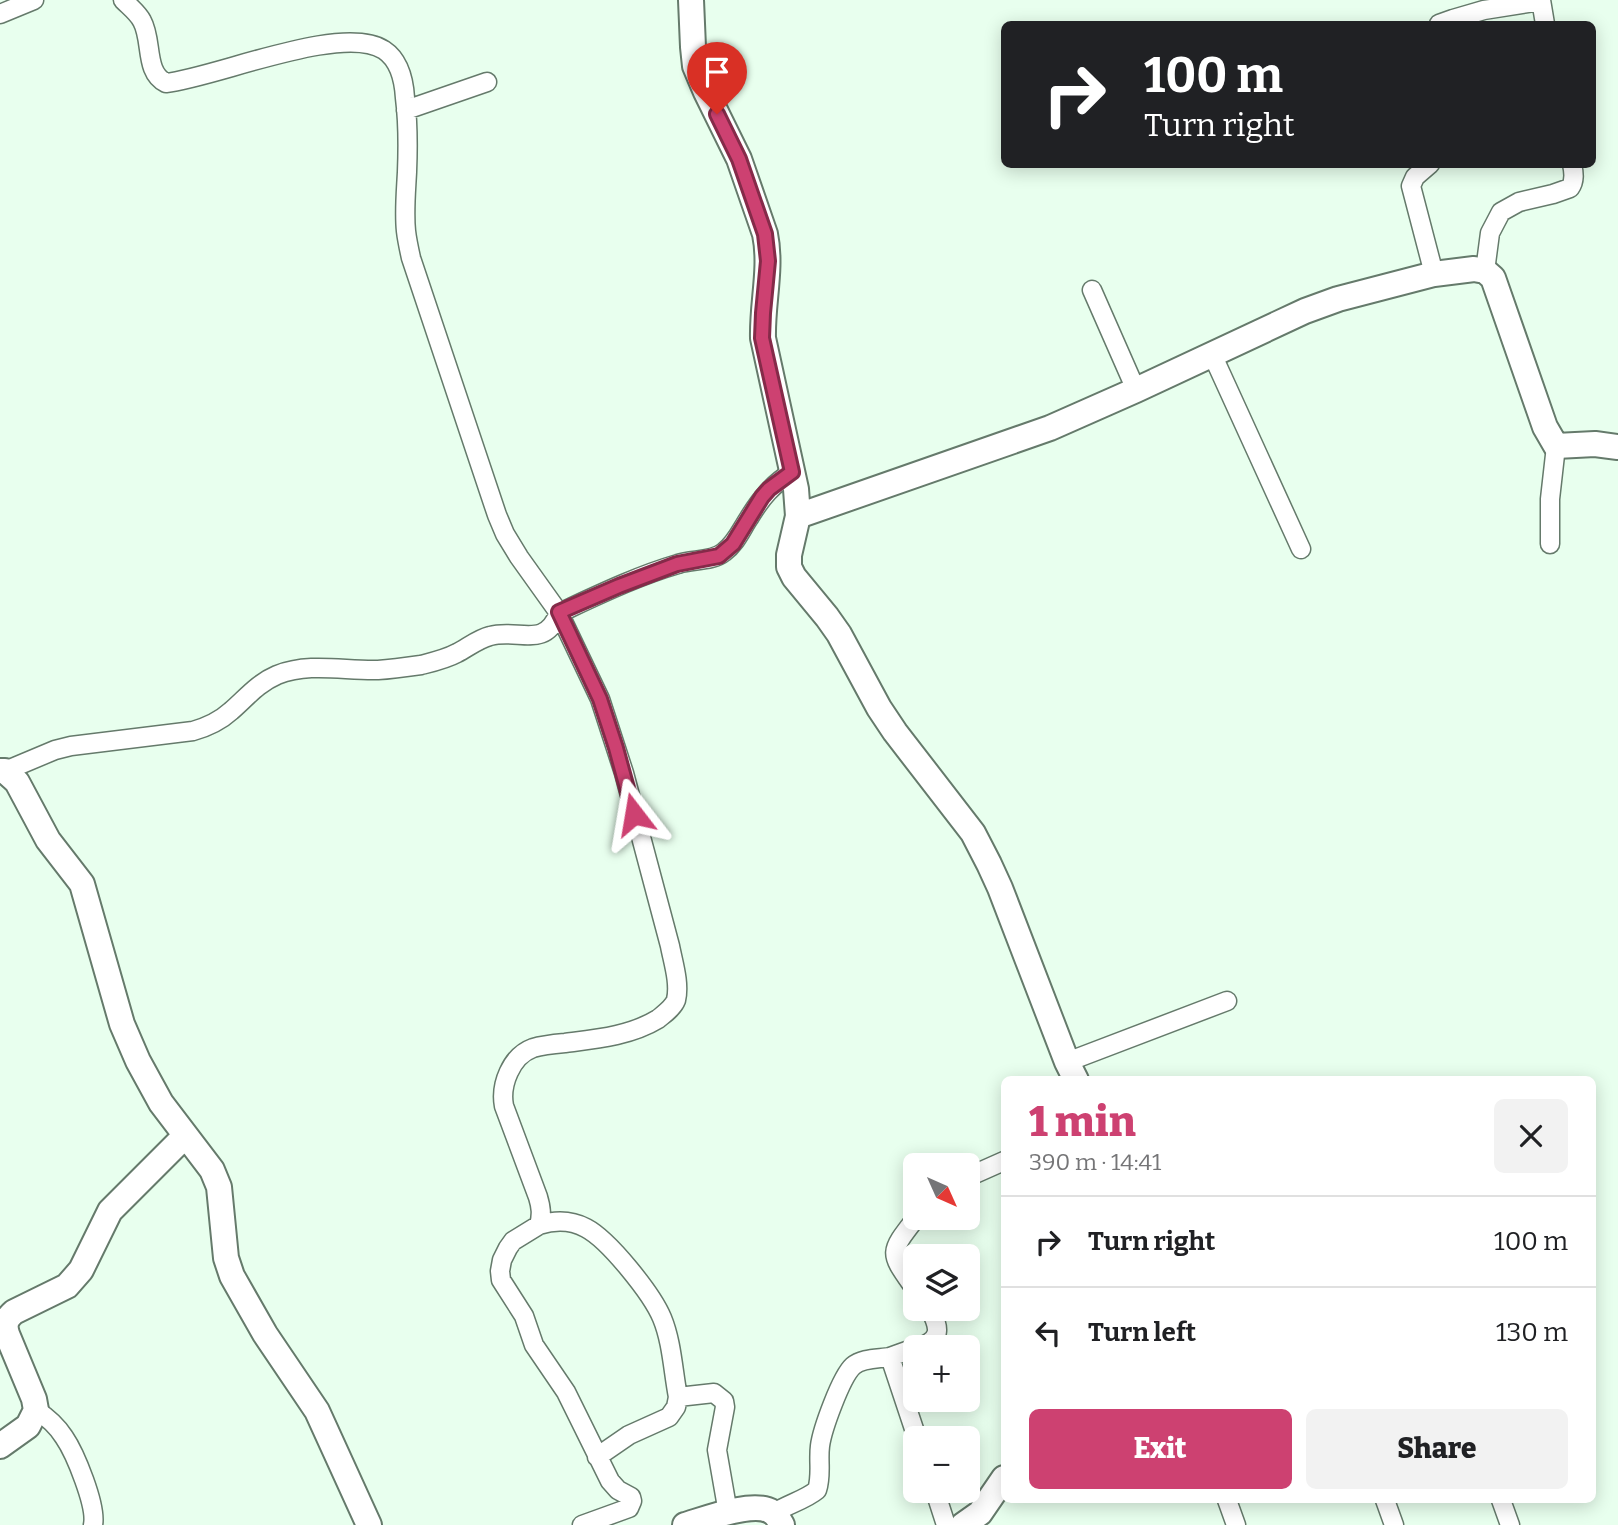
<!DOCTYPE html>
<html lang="en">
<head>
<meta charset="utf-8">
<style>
  body { margin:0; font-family:Bitter,serif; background:#f2f2f2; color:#202124; height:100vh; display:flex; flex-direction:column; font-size:26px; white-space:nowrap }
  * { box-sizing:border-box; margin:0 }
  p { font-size:23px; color:#757577 }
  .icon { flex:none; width:38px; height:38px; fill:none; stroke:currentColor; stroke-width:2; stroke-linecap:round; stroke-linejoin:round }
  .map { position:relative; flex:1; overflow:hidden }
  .drawer { position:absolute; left:1001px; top:1076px; width:595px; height:427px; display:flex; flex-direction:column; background:#fff; border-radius:10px; box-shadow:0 4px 18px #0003 }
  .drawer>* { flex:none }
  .guide { position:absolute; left:1001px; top:21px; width:595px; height:147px; border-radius:10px; box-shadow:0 4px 18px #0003; background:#202124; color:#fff; overflow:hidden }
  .needle { width:46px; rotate:135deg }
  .tools { position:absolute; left:903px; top:1153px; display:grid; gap:14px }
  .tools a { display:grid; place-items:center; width:77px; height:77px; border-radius:10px; background:#fff; box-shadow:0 4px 18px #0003; font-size:35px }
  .pin { position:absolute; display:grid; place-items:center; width:60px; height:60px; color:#fff; margin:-72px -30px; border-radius:50% 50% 50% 0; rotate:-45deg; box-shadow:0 0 7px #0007 }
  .pin .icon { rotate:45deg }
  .me { position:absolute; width:77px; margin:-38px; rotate:346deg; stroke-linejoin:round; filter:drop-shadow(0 0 5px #0008) }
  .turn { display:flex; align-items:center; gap:24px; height:147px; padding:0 28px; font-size:32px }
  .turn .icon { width:91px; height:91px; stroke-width:2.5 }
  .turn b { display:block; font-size:49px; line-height:60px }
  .round { display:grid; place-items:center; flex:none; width:74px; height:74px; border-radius:10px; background:#f2f2f2 }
  .head { display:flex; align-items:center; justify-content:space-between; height:119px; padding:0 28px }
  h1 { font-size:42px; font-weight:800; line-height:52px; color:#cd4171 }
  .action { display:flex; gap:14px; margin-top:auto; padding:14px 28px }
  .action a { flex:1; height:80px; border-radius:10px; background:#cd4171; color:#fff; font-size:28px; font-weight:800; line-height:80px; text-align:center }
  .action a+a { background:#f2f2f2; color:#202124 }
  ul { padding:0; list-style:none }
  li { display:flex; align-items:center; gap:21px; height:91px; padding:0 28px; border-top:2px solid #e0e0e0 }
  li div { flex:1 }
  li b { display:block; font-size:26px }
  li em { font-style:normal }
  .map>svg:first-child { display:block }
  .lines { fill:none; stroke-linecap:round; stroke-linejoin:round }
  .street-casing { stroke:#657a6b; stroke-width:21 }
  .secondary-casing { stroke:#657a6b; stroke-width:28 }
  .street { stroke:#fff; stroke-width:18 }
  .secondary { stroke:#fff; stroke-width:24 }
  .route-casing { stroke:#852a49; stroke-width:18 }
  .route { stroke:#cd4171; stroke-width:12 }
</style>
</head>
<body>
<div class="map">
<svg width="1618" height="1525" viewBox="0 0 1618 1525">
  <rect width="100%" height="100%" fill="#e8ffee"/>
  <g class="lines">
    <g class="street-casing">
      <path id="street" d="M123 0C130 7 138 13 142 21 153 41 144 72 166 83 217 77 342 23 384 50 399 60 404 81 405 98 408 122 408 148 407 172 406 192 404 212 406 231 407 240 409 249 411 258L497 515 505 534 519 557 559 613 600 699 624 773 670 946C673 962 680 983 676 1000 673 1008 664 1014 658 1019 630 1036 596 1039 565 1043 554 1044 543 1045 533 1048 511 1056 500 1085 504 1106L538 1197C541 1207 542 1214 539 1225L513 1241 508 1248 502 1260 500 1271 501 1280 524 1316 534 1345 566 1392 610 1481 618 1490 631 1497 632 1501 629 1508 582 1525
        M1541 0 1545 24
        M0 14 34 0
        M1439 24 1453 19 1484 10 1541 1
        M406 110 487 82
        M1430 164 1415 177 1411 186 1434 274
        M1485 271 1490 233 1501 212 1519 202 1553 194 1570 188C1575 181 1574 173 1572 164
        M1092 290 1136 390
        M1212 354 1301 549
        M1550 544V499L1556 446
        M5 771 55 750 71 746 193 731C207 727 220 721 231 711 246 698 258 683 277 675 310 662 344 671 378 670 393 669 407 667 421 665 433 662 446 659 457 653 467 648 478 639 490 636 519 628 544 650 559 613 598 595 637 576 678 564 692 559 712 562 724 552 736 543 741 530 749 518 761 498 773 484 792 472
        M1067 1062 1227 1001
        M968 1177 1004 1161
        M539 1225C555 1220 571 1220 586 1228 609 1240 652 1294 662 1318 672 1342 673 1371 678 1397L714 1393 724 1401 725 1407 717 1450 728 1513
        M915 1289C889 1252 888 1254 916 1218
        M915 1348 890 1357 917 1438
        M918 1348C942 1339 940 1329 930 1309
        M36 1410C47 1417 57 1426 64 1437 75 1453 97 1506 93 1525
        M597 1457 629 1435 669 1417 676 1407 678 1397
        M935 1491 946 1525
        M1227 1500 1236 1525
        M1385 1500 1394 1525
        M1501 1500 1510 1525
        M774 1513C788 1504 805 1500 817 1490 822 1475 818 1461 820 1446 822 1430 841 1377 853 1366 862 1358 878 1359 890 1357"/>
    </g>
    <g class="secondary-casing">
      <path id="secondary" d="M691 0 693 47 695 66 706 92 739 159 765 234C772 268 762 303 763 338L796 489 798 516 789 555V567L794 577 827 617 839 634 879 708 895 732 973 833 989 864 1000 888 1067 1062 1076 1080
        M798 516 1050 428 1136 390 1305 311 1338 299 1434 274 1474 269 1485 271 1493 278 1545 427 1556 446 1595 444 1618 447
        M0 771H5L17 782 48 840 82 884 122 1024 138 1061 161 1103 212 1170 219 1187 226 1258 232 1276 265 1334 317 1411 369 1525
        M0 1446 28 1426 36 1410 34 1399 7 1334C4 1324 6 1319 14 1312L67 1286 81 1270 110 1211 185 1136
        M685 1525C705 1519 754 1500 772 1512 777 1515 779 1520 782 1525
        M963 1525 980 1513 1004 1478"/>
    </g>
    <use href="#street" class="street"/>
    <use href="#secondary" class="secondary"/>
  </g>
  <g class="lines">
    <g class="route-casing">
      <path id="route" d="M634 814 616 748 600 699 559 612 619 586 677 564 719 556 733 544 762 497 769 489 792 472 762 338 763 313 768 261 765 234 739 159 717 114"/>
    </g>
    <use href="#route" class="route"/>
  </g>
</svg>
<div class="tools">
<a><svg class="needle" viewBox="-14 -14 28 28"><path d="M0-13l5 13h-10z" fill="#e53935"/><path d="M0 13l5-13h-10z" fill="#757577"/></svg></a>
<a><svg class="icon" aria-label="layers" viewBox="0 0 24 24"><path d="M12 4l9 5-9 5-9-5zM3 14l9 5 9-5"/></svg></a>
<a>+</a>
<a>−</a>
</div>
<div class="pin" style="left:717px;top:114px;background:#d93025"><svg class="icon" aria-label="arrive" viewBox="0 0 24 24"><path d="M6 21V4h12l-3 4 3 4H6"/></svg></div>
<svg class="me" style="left:634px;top:814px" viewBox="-20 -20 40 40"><path d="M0-17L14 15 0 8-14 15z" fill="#cd4171" stroke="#fff" stroke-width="4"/></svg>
<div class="guide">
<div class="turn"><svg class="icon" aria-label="right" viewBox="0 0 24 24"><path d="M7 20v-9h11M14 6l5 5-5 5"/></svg><div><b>100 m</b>Turn right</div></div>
</div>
<section class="drawer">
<div class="head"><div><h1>1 min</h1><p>390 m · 14:41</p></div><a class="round"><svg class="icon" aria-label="close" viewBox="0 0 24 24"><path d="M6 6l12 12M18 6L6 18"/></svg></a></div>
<ul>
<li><svg class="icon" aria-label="right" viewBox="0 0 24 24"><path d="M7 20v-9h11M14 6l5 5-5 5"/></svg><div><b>Turn right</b></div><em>100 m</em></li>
<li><svg class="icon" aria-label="left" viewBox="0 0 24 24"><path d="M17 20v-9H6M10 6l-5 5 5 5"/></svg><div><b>Turn left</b></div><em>130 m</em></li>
</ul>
<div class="action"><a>Exit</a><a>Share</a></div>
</section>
</div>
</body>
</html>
